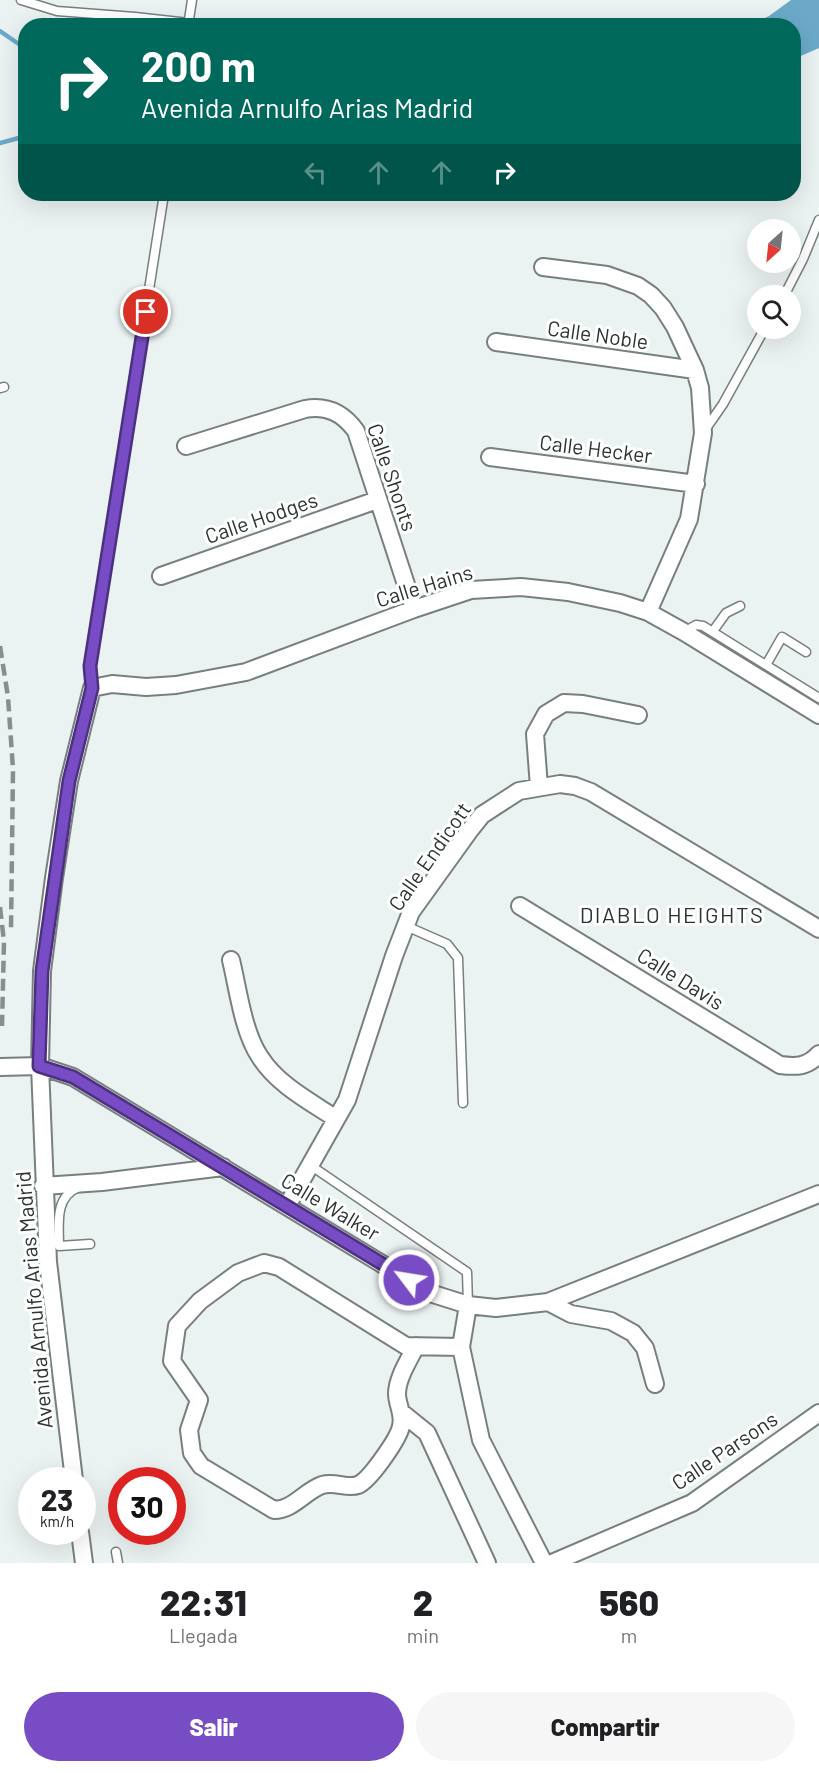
<!DOCTYPE html>
<html lang="es">
<head>
<meta charset="utf-8">
<style>
  body { margin:0; font-family:Barlow,sans-serif; background:#f6f6f6; color:#202124; height:100vh; display:flex; flex-direction:column; font-size:22px; white-space:nowrap }
  * { box-sizing:border-box; margin:0 }
  p { font-size:20px; color:#757577 }
  .icon { flex:none; width:33px; height:33px; fill:none; stroke:currentColor; stroke-width:2; stroke-linecap:round; stroke-linejoin:round }
  .map { position:relative; height:1563px; overflow:hidden }
  .sheet { display:flex; flex-direction:column; background:#fff; flex:1 }
  .sheet>* { flex:none }
  .guide { position:absolute; left:18px; top:18px; width:783px; height:183px; border-radius:24px; box-shadow:0 6px 24px #0002; background:#00695c; color:#fff; overflow:hidden }
  .needle { width:39px; rotate:207deg }
  .fabs { position:absolute; left:747px; top:219px; display:grid; gap:12px }
  .fabs a { display:grid; place-items:center; width:54px; height:54px; border-radius:50%; background:#fff; box-shadow:0 6px 24px #0002; font-size:30px }
  .speed { position:absolute; left:18px; top:1467px; display:flex; gap:12px; font-size:30px; font-weight:700; text-align:center }
  .speed>* { display:grid; place-content:center; width:78px; height:78px; border-radius:50%; background:#fff; box-shadow:0 6px 24px #0002; line-height:1 }
  .speed small { font-size:15px; font-weight:400 }
  .speed .limit { border:9px solid #d22; background:#fff; color:#111 }
  .pin { position:absolute; display:grid; place-items:center; width:51px; height:51px; color:#fff; margin:-26px; border:3px solid #fff; border-radius:50%; box-shadow:0 2px 6px #0007 }
  .me { position:absolute; width:66px; margin:-33px; rotate:301deg; stroke-linejoin:round; filter:drop-shadow(0 0 4px #0008) }
  .turn { display:flex; align-items:center; gap:21px; height:126px; padding:0 24px; font-size:27px }
  .turn .icon { width:78px; height:78px; stroke-width:2.5 }
  .turn b { display:block; font-size:42px; line-height:51px }
  .lanes { display:flex; align-items:center; height:57px; padding:0 24px; background:#0003; justify-content:center; gap:30px; direction:ltr }
  .lanes .off { opacity:.35 }
  .eta { display:flex; justify-content:space-evenly; align-items:center; height:102px; text-align:center }
  .eta b { font-size:36px; font-weight:800; line-height:42px }
  .button { display:flex; gap:12px; margin-top:auto; padding:12px 24px }
  .button a { flex:1; height:69px; border-radius:36px; background:#774cc4; color:#fff; font-size:24px; font-weight:800; line-height:69px; text-align:center }
  .button a+a { background:#f6f6f6; color:#202124 }
  .map>svg:first-child { display:block }
  .water { fill:#6ca9c9 }
  .lines { fill:none; stroke-linecap:round; stroke-linejoin:round }
  .stream { stroke:#6ca9c9; stroke-width:4.5 }
  .service-casing { stroke:#787f7f; stroke-width:11 }
  .minor-casing { stroke:#787f7f; stroke-width:20 }
  .service { stroke:#fff; stroke-width:8 }
  .minor { stroke:#fff; stroke-width:16 }
  .rail { stroke:#888d8d; stroke-width:4.5; stroke-dasharray:12 6; stroke-linecap:butt }
  .route-casing { stroke:#4d317f; stroke-width:15 }
  .route { stroke:#774cc4; stroke-width:10 }
  .labels { text-anchor:middle; dominant-baseline:central; stroke-width:6; stroke-linejoin:round; paint-order:stroke }
  .street-label { font-size:21px; fill:#2f3232; stroke:#fdffff }
  .neighbourhood-label { font-size:22px; letter-spacing:1.5px; fill:#2f3232; stroke:#fdffff }
</style>
</head>
<body>
<div class="map">
<svg width="819" height="1563" viewBox="0 0 819 1563">
  <rect width="100%" height="100%" fill="#ebf3f2"/>
  <path class="water" d="M791 0H819V48L794 59V26L749 25 769 16Z"/>
  <g class="lines">
    <path class="stream" d="M0 31 26 49
      M0 143 26 136"/>
    <g class="service-casing">
      <path id="service" d="M21 0 57 11 135 17 189 23
        M188 26 192 0
        M784 296 803 259 819 220
        M0 388 4 387
        M705 430 723 404 765 328
        M713 631 726 613 740 606
        M684 632 696 625 703 626 819 698
        M766 665 782 637 806 652
        M92 688 90 666 164 194
        M406 926 447 944 458 958 463 1103
        M310 1165 467 1272 468 1305
        M79 1187C54 1197 59 1224 59 1246L90 1244
        M116 1552 118 1563"/>
    </g>
    <g class="minor-casing">
      <path id="minor" d="M543 267 607 275 638 286 651 295 663 308 675 327 695 370 700 388 703 433 689 519 648 612
        M496 342 695 370
        M186 446 305 409C327 405 343 413 356 431L414 609
        M490 457 696 484
        M161 576 377 500
        M539 787 535 734 546 714 564 703 583 704 638 715
        M520 906 780 1065C797 1067 807 1067 819 1054
        M231 960C238 989 243 1032 260 1057 277 1084 309 1101 335 1118
        M0 1067 40 1066 73 1077 430 1293 468 1305 496 1308 548 1302 819 1194
        M43 1186 102 1182 223 1167
        M287 1206 347 1100 394 956 411 912 470 830 482 815 519 791 560 784 575 786 591 792 819 929
        M548 1302 571 1314 611 1321 633 1333 645 1348 655 1384
        M468 1305 461 1347 481 1440 544 1563
        M416 1346C409 1360 397 1378 397 1394 397 1404 404 1415 401 1426 399 1438 370 1480 358 1485 347 1489 335 1481 322 1485 305 1491 293 1510 274 1510L201 1466 192 1453 189 1430 199 1400 172 1361 177 1326 200 1301 238 1273 264 1263 279 1267 406 1346 461 1347
        M401 1412 427 1433 487 1563
        M74 1480 48 1262 40 1066 42 971 54 878 69 781 92 688 112 684 146 687 176 685 246 672 414 609 471 590 521 587 568 592 620 603 648 612 684 632 819 715
        M80 1532 84 1563
        M552 1563 692 1503 819 1413"/>
    </g>
    <use href="#service" class="service"/>
    <use href="#minor" class="minor"/>
    <path class="rail" d="M0 646 8 697 13 769 11 930
      M0 907 4 942 2 1026"/>
  </g>
  <g class="lines">
    <g class="route-casing">
      <path id="route" d="M146 312 90 666 92 688 69 781 42 971 39 1066 73 1077 409 1280"/>
    </g>
    <use href="#route" class="route"/>
  </g>
  <g class="labels">
    <g class="street-label">
      <text transform="translate(598 334) rotate(8)">Calle Noble</text>
      <text transform="translate(596 448) rotate(7)">Calle Hecker</text>
      <text transform="translate(393 477) rotate(71)">Calle Shonts</text>
      <text transform="translate(261 517) rotate(-19)">Calle Hodges</text>
      <text transform="translate(424 585) rotate(-17)">Calle Hains</text>
      <text transform="translate(429 856) rotate(-55)">Calle Endicott</text>
      <text transform="translate(681 978) rotate(32)">Calle Davis</text>
      <text transform="translate(331 1206) rotate(31)">Calle Walker</text>
      <text transform="translate(33 1300) rotate(-95)">Avenida Arnulfo Arias Madrid</text>
      <text transform="translate(724 1450) rotate(-34)">Calle Parsons</text>
    </g>
    <g class="neighbourhood-label">
      <text x="672" y="914">DIABLO HEIGHTS</text>
    </g>
  </g>
</svg>
<div class="fabs">
<a><svg class="needle" viewBox="-14 -14 28 28"><path d="M0-13l5 13h-10z" fill="#e53935"/><path d="M0 13l5-13h-10z" fill="#757577"/></svg></a>
<a><svg class="icon" aria-label="search" viewBox="0 0 24 24"><circle cx="10" cy="10" r="6"/><path d="M15 15l6 6"/></svg></a>
</div>
<div class="speed"><div>23<small>km/h</small></div><div class="limit">30</div></div>
<div class="pin" style="left:146px;top:312px;background:#d93025"><svg class="icon" aria-label="arrive" viewBox="0 0 24 24"><path d="M6 21V4h12l-3 4 3 4H6"/></svg></div>
<svg class="me" style="left:409px;top:1280px" viewBox="-20 -20 40 40"><circle r="17" fill="#774cc4" stroke="#fff" stroke-width="3"/><path d="M0-11L8 9 0 5-8 9z" fill="#fff"/></svg>
<div class="guide">
<div class="turn"><svg class="icon" aria-label="right" viewBox="0 0 24 24"><path d="M7 20v-9h11M14 6l5 5-5 5"/></svg><div><b>200 m</b>Avenida Arnulfo Arias Madrid</div></div>
<div class="lanes"><svg class="icon off" aria-label="left" viewBox="0 0 24 24"><path d="M17 20v-9H6M10 6l-5 5 5 5"/></svg><svg class="icon off" aria-label="ahead" viewBox="0 0 24 24"><path d="M12 20V5M6 11l6-6 6 6"/></svg><svg class="icon off" aria-label="ahead" viewBox="0 0 24 24"><path d="M12 20V5M6 11l6-6 6 6"/></svg><svg class="icon" aria-label="right" viewBox="0 0 24 24"><path d="M7 20v-9h11M14 6l5 5-5 5"/></svg></div>
</div>
</div>
<section class="sheet">
<div class="eta">
<div><b>22:31</b><p>Llegada</p></div>
<div><b>2</b><p>min</p></div>
<div><b>560</b><p>m</p></div>
</div>
<div class="button"><a>Salir</a><a>Compartir</a></div>
</section>
</body>
</html>
